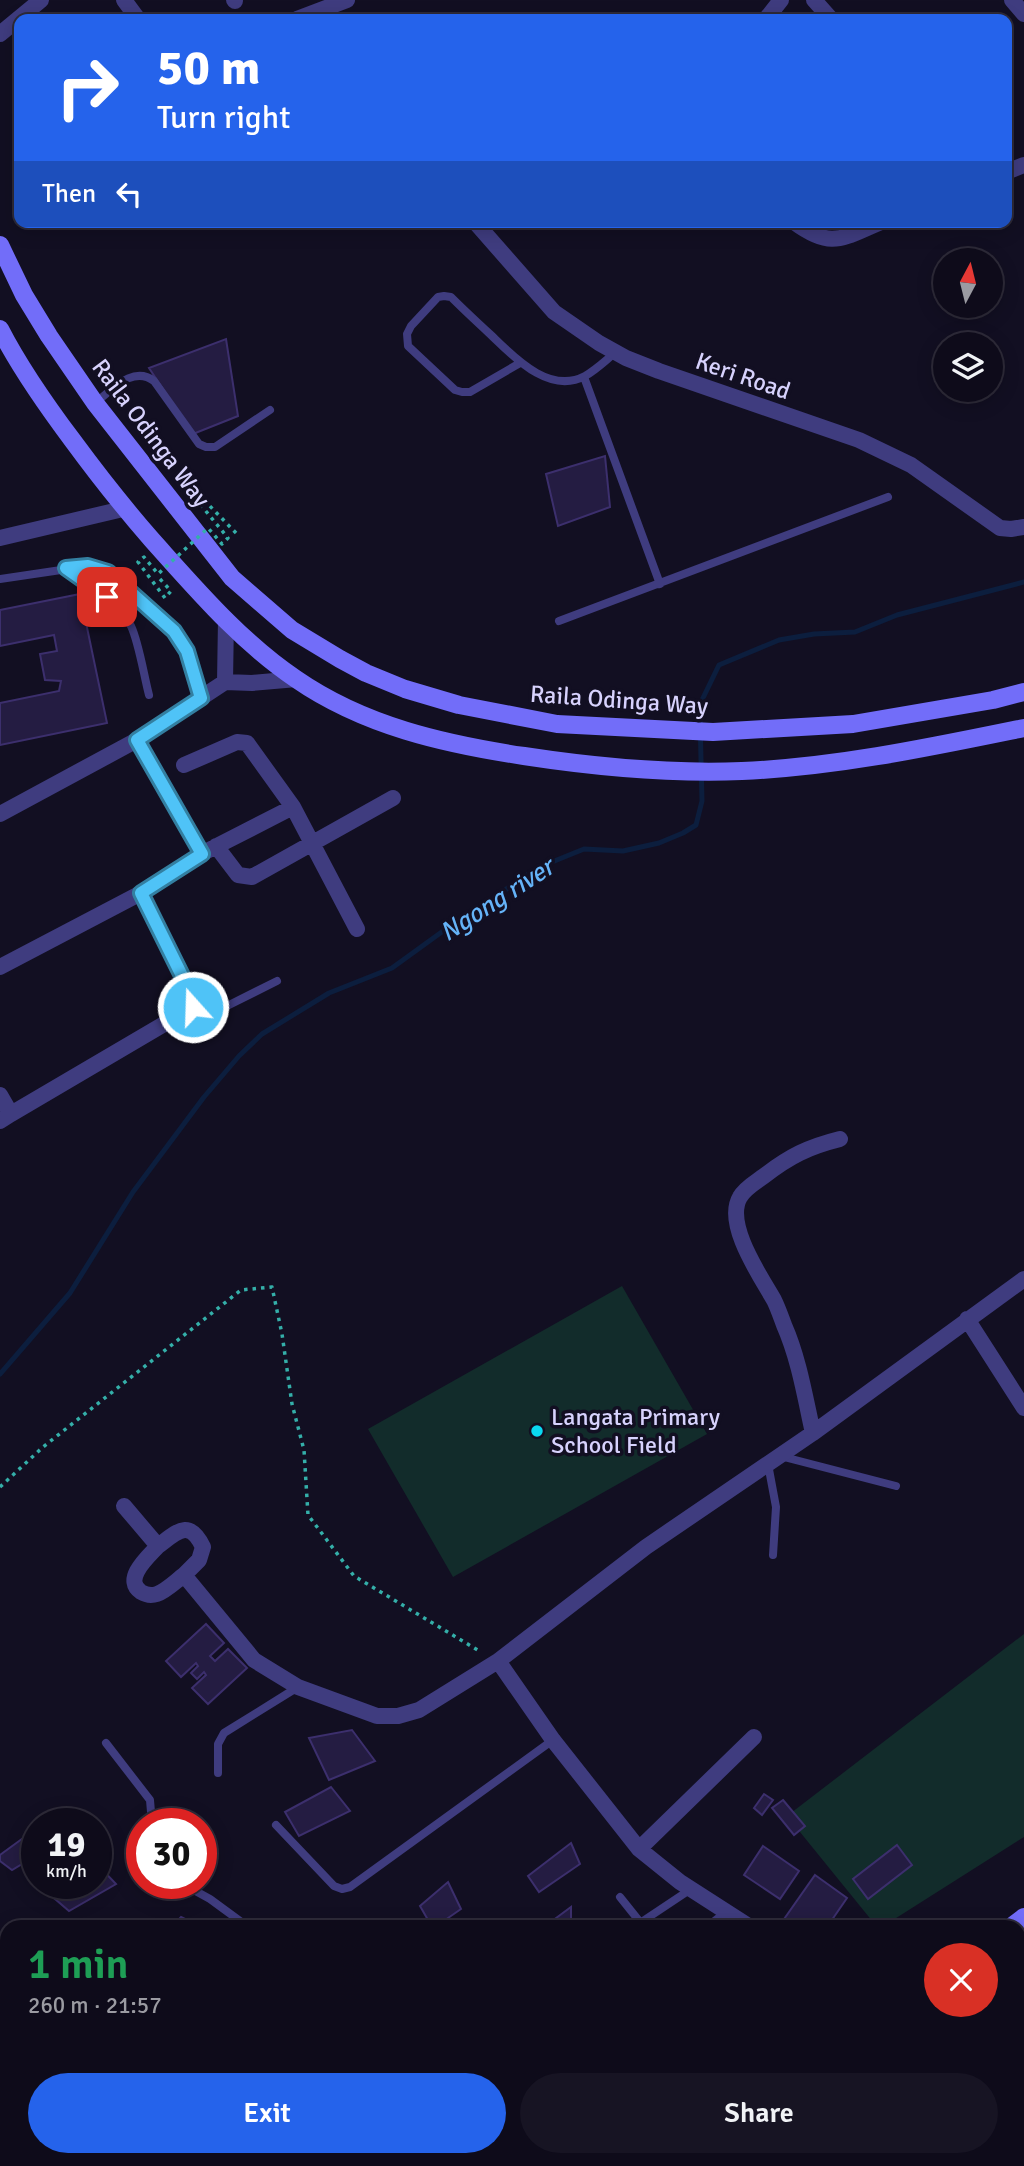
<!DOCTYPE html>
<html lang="en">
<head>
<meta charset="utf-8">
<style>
  body { margin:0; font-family:Signika,sans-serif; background:#171423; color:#f1f3f6; height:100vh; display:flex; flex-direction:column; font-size:26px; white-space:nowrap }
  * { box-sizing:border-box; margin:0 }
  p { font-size:23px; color:#9b9ba2 }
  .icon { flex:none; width:38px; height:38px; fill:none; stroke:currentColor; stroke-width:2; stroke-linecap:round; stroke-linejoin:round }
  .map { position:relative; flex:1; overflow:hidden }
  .drawer { position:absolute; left:0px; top:1920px; width:1026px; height:247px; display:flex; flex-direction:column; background:#0e0b1a; border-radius:21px 21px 0 0; box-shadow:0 4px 18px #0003,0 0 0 2px #2e2b39 }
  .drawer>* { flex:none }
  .guide { position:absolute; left:14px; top:14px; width:998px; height:214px; border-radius:14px; box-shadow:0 4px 18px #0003,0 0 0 2px #2e2b39; background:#2563eb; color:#fff; overflow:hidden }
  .needle { width:46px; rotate:7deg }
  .tools { position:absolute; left:933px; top:248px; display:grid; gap:14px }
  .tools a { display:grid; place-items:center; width:70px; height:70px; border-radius:50%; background:#0e0b1a; box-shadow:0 4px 18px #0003,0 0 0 2px #2e2b39; font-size:35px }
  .speed { position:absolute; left:21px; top:1808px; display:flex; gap:14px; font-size:35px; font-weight:700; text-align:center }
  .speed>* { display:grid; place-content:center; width:91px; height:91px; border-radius:50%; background:#0e0b1a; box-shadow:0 4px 18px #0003,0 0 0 2px #2e2b39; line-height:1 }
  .speed small { font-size:18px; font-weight:400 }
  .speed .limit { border:10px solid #d22; background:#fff; color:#111 }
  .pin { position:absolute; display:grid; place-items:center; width:60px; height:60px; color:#fff; margin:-30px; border-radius:14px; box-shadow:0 4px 10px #0006 }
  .me { position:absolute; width:77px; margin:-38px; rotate:340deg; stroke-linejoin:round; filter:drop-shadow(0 0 5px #0008) }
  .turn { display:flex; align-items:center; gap:24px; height:147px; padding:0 28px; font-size:32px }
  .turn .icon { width:91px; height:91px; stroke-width:2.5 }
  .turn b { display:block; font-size:49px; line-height:60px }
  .then { display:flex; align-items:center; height:66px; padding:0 28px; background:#0003; gap:14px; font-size:26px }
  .round { display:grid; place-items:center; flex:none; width:74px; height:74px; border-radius:37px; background:#171423 }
  .head { display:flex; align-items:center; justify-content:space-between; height:119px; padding:0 28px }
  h1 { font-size:42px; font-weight:600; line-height:52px; color:#1e9e55 }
  .cta { display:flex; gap:14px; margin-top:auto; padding:14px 28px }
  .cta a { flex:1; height:80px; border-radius:42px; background:#2563eb; color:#fff; font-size:28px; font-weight:600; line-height:80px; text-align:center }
  .cta a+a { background:#171423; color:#f1f3f6 }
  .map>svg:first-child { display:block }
  .green { fill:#122c2b }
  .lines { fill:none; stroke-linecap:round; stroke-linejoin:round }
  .stream { stroke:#0c1e3e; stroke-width:5 }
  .building { fill:#241c42; stroke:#3c2f6d; stroke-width:2 }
  .path { stroke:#34afa9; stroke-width:3.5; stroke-dasharray:3.5 5; stroke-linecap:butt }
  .lane { stroke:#3f3c7f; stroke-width:8 }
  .street { stroke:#3f3c7f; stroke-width:16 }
  .secondary { stroke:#726df9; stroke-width:18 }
  .path-bridge { stroke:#34afa9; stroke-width:3.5; stroke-dasharray:3.5 5; stroke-linecap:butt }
  .route-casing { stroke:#337fa1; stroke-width:18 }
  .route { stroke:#4fc3f7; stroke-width:12 }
  .poi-dot { fill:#0ad8f1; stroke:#120f22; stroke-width:2.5 }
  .labels { text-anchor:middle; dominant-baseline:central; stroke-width:7; stroke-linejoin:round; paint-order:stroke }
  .street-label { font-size:24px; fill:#d7d2fd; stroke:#120f22 }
  .poi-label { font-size:24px; fill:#d7d2fd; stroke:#120f22; text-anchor:start }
  .water-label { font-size:26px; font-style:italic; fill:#65b3f8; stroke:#120f22 }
</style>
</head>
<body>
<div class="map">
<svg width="1024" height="2166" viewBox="0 0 1024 2166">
  <rect width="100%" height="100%" fill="#120f22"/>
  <path class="green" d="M622 1286 707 1434 453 1577 368 1429Z
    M1024 1634V1837L882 1927H877L787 1816Z
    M234 2160H384L389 2165 225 2166Z"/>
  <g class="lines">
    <path class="stream" d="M0 1374 70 1293 133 1192 204 1097 239 1056 262 1034 329 993 392 968 450 926 485 906 518 880 547 864 584 849 623 851 659 843 683 833 696 825 702 801 700 717 702 700 719 665 779 640 814 634 855 632 897 615 1024 582"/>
  </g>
  <path class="building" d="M226 339 238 416 193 434 149 368Z
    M605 456 610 507 558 526 546 474Z
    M80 594 107 723 0 745V703L59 691 61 681 45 680 40 654 57 651 54 635 0 646V610Z
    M206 1624 224 1643 210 1656 215 1661 228 1649 247 1668 208 1704 192 1688 206 1675 204 1672 197 1679 191 1673 198 1666 196 1663 181 1677 166 1661Z
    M352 1730 375 1761 329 1780 309 1738Z
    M331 1787 350 1811 299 1836 285 1812Z
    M764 1794 773 1800 762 1815 754 1808Z
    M783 1800 805 1826 794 1835 772 1808Z
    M30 1833 37 1841V1855L12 1870 0 1861V1855Z
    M571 1843 580 1864 539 1892 528 1876Z
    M897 1845 912 1865 868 1899 853 1879Z
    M763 1846 799 1871 780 1899 744 1875Z
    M96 1863 116 1884 69 1911 47 1892 61 1883H96Z
    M815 1875 847 1898 827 1927H789L782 1922Z
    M448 1882 461 1909 435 1927H432L420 1906Z
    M571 1907V1927H544Z
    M181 1917 201 1927H172Z
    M131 2160H163L154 2166H136Z
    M173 2160H218L209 2166H165Z
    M907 2160H998L1001 2161 998 2166H902Z"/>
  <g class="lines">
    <path class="path" d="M0 1487 43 1447 241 1290 272 1287 282 1334 292 1404 304 1450 308 1515 354 1576 481 1652"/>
    <path class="lane" d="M520 363 470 392H462L455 390 408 346 407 334 411 326 438 297 444 296 451 297C464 310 478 323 491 335 514 357 549 395 585 376 596 370 606 360 616 352
      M584 377 660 584
      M95 403C112 390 133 365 154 381L199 444 206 447H215L270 410
      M66 568C90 583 117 600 131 626 139 643 144 676 149 695
      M0 579 88 566 109 572 174 631 187 651 201 698
      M559 621 888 497
      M193 1007 223 1008 277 981
      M780 1456 896 1486
      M768 1464 776 1507 773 1555
      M106 1743 150 1800 152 1824
      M218 1773V1744L224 1733 298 1687
      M276 1825 334 1886 342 1889 350 1887 553 1740
      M181 1883 210 1899 240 1921 243 1927
      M620 1897 644 1927
      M634 1927 691 1889
      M707 1927 726 1912
      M722 1927 735 1918
      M86 2160 91 2166
      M510 2160 515 2166
      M26 2166 35 2160"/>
    <path class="street" d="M124 0 138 19
      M234 0 235 1
      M814 0 831 19
      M1012 0 1024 14
      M297 19 347 0
      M766 19 781 0
      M0 34 41 0
      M1006 172 1024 165
      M475 222 554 312 599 343 626 358 659 371 859 440 911 465 1000 528 1011 529 1024 527
      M794 222C832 250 842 238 881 222
      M0 538 123 509
      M225 682 226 619
      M184 765 237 742 247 743 293 807 357 929
      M0 814 137 740 225 682 252 683 297 679
      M216 846 238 875 252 877 393 798
      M207 851 293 807
      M0 967 141 893 202 854 137 740
      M0 1095 11 1114 0 1121
      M11 1114 193 1007 194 1000 141 893
      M967 1319 1024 1408
      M813 1433C805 1397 799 1359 784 1325 781 1317 778 1308 774 1300 761 1277 724 1224 740 1197 745 1188 756 1182 764 1176 790 1156 808 1147 840 1139
      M124 1506 158 1546C149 1556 122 1579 141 1592 146 1595 151 1596 157 1594 166 1591 176 1581 184 1575L254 1660 298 1687 377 1716H398L419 1710 498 1661
      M158 1546C177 1532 189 1518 203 1547L199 1560 184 1575
      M639 1849 754 1737
      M750 1927 680 1882 639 1849 553 1740 498 1661 646 1547 813 1433 1024 1279
      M1018 2032 1024 2028
      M843 2166 851 2160"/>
    <path class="secondary" d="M0 245 24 295 49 336 95 403 232 578 292 630 340 659 366 673 405 689 459 705 557 724 713 732 853 724 993 700 1024 692
      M0 329C20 368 46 405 73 441 98 475 124 508 152 540 196 589 241 642 296 679 364 726 444 744 524 756 596 767 669 774 742 771 837 767 931 747 1024 728
      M1011 1927 1024 1917
      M1018 1966 1024 1961
      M708 2166 716 2160
      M773 2166 781 2160"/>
    <path class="path-bridge" d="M160 579 171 591 165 598 138 562 144 557 158 574 208 528 222 544 228 538 200 504 205 501 237 534"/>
  </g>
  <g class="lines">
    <g class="route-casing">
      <path id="route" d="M107 597 66 568 88 566 108 572 174 631 187 651 201 698 137 740 202 854 141 893 194 1000 193 1007"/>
    </g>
    <use href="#route" class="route"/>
  </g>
  <circle class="poi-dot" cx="537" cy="1431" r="7"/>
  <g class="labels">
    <g class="street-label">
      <text transform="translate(743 376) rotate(19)">Keri Road</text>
      <text transform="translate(151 433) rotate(53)">Raila Odinga Way</text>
      <text transform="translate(619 700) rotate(4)">Raila Odinga Way</text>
    </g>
    <g class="poi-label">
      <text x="551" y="1417">Langata Primary<tspan x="551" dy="28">School Field</tspan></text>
    </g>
    <g class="water-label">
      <text transform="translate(497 900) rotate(-33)">Ngong river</text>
    </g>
  </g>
</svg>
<div class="tools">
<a><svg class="needle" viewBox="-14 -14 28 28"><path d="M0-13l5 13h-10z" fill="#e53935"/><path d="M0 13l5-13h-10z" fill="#9b9ba2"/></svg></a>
<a><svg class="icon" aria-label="layers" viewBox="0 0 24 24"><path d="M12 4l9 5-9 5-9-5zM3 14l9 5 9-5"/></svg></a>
</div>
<div class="speed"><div>19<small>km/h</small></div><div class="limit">30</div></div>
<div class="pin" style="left:107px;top:597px;background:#d93025"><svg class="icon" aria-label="arrive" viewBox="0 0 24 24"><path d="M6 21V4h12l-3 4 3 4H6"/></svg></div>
<svg class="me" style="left:193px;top:1007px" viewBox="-20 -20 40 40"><circle r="17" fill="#4fc3f7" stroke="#fff" stroke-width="3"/><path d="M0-11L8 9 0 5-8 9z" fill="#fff"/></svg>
<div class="guide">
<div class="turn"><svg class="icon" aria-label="right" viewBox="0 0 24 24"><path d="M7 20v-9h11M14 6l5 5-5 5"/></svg><div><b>50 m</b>Turn right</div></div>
<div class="then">Then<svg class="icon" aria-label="left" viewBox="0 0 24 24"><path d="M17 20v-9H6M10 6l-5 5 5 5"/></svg></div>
</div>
<section class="drawer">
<div class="head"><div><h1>1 min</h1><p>260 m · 21:57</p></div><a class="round" style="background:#d93025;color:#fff"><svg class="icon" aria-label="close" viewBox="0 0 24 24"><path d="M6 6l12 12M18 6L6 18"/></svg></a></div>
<div class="cta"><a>Exit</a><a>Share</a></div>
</section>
</div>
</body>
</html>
